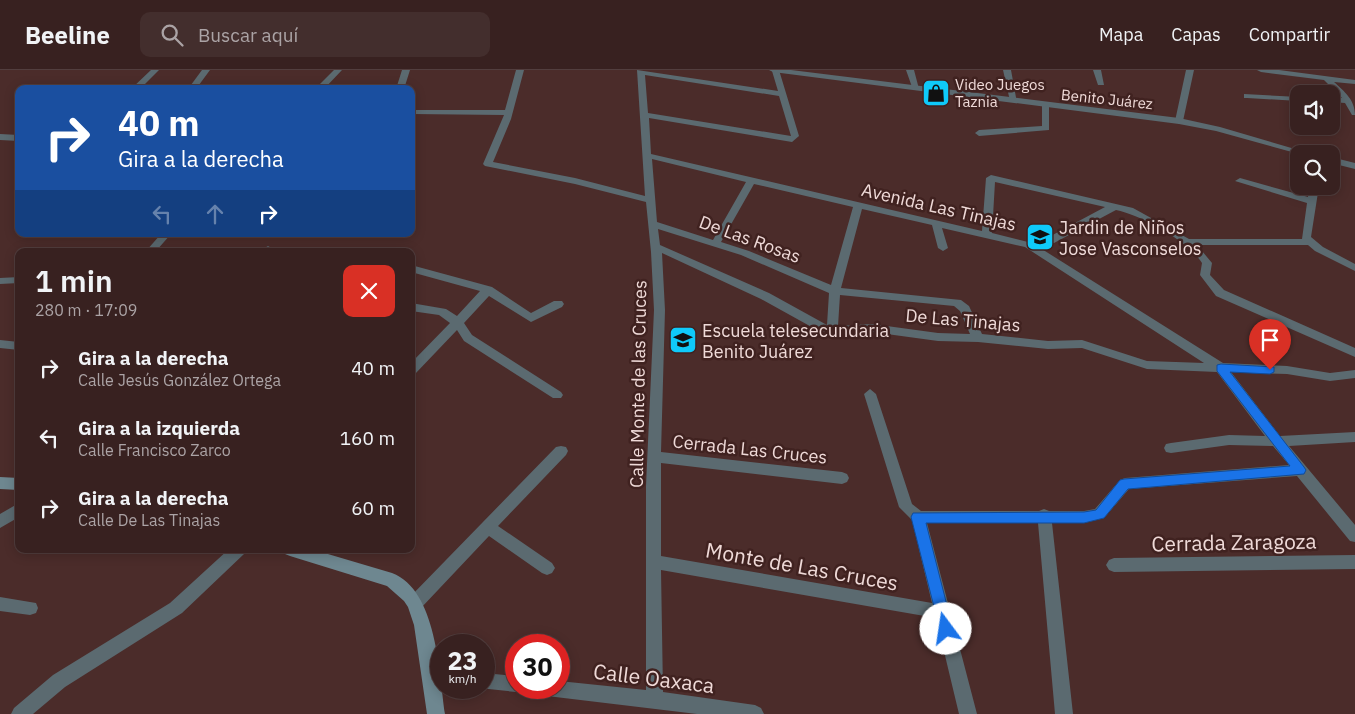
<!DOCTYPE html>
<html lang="es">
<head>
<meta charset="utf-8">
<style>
  body { margin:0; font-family:"IBM Plex Sans",sans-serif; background:#432e2d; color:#f1f3f6; height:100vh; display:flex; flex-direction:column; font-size:19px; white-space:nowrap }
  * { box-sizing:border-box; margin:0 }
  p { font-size:16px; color:#aba3a5 }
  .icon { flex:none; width:28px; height:28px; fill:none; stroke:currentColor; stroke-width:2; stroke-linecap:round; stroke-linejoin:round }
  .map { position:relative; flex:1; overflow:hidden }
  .sheet { position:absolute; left:15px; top:178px; width:400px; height:305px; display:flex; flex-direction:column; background:#382120; border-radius:10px; box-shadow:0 2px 12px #0003,0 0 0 1px #523e3e }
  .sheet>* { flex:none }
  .hud { position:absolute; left:15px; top:15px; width:400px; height:152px; border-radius:10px; box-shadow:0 2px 12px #0003,0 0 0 1px #523e3e; background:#1a4fa0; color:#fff; overflow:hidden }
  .controls { position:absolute; left:1290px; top:15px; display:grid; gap:10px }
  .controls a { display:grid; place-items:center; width:50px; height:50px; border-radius:10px; background:#382120; box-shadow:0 2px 12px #0003,0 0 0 1px #523e3e; font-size:25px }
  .speed { position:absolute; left:430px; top:564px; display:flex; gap:10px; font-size:25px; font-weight:700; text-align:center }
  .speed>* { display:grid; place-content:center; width:65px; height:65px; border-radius:50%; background:#382120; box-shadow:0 2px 12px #0003,0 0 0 1px #523e3e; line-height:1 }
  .speed small { font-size:12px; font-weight:400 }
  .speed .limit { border:8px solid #d22; background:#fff; color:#111 }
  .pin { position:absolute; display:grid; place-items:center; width:42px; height:42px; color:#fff; margin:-51px -21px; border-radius:50% 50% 50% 0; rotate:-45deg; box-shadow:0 0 5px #0007 }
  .pin .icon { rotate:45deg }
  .me { position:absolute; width:55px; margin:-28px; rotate:346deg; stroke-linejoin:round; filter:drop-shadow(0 0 4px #0008) }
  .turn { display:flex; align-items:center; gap:18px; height:105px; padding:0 20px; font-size:22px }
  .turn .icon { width:65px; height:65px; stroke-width:2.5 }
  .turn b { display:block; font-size:35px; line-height:42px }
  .lanes { display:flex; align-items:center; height:48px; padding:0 20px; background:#0003; justify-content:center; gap:25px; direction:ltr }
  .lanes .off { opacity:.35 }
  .round { display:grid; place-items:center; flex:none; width:52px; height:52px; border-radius:10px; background:#432e2d }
  .headline { display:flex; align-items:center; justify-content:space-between; height:85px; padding:0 20px }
  h1 { font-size:30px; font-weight:600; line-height:38px }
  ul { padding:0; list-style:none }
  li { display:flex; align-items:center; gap:15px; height:70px; padding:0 20px }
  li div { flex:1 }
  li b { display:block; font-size:19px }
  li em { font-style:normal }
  header { display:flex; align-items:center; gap:30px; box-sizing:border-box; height:70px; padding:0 25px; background:#382120; border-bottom:1px solid #523e3e }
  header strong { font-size:24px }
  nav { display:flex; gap:28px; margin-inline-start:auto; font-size:18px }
  .search { width:350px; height:45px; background:#432e2d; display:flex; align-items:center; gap:12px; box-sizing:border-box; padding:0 18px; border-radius:10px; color:#aba3a5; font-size:19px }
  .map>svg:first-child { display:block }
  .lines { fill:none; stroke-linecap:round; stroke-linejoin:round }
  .minor { fill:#5b6a70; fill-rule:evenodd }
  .tertiary { fill:#5b6a70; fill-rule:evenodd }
  .secondary { fill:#6e8790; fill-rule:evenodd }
  .route { fill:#1a73e8; stroke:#114b97 }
  .labels { text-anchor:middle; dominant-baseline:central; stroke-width:5; stroke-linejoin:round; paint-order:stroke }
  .far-poi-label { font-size:15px; fill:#efdad8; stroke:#402220; text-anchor:start }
  .far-street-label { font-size:15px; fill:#efdad8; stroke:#402220 }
  .street-label { font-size:18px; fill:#efdad8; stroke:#402220 }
  .poi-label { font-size:18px; fill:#efdad8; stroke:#402220; text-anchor:start }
  .near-street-label { font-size:21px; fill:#efdad8; stroke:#402220 }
</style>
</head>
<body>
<header>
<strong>Beeline</strong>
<div class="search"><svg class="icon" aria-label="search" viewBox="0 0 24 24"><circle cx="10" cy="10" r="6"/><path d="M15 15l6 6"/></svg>Buscar aquí</div>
<nav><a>Mapa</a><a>Capas</a><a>Compartir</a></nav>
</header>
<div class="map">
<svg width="1355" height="644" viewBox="0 0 1355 644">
  <rect width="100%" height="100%" fill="#4b2c2a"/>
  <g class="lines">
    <path class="minor" d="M151 0H159L140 19H131Z
      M202 0H210L196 19H188Z
      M334 0H342L324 19H315Z
      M402 0H410L404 19H396Z
      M516 0H524L511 49 493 92 575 108 645 126 637 0 778 21 772 1 779 0 799 66 792 72 649 48 651 84 982 161 986 108 991 105 1133 138 1189 169H1302L1307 133 1235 111 1240 108 1308 127 1309 116H1319L1311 167 1323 177 1355 194V201L1315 181 1308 175H1197L1212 193 1210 205 1224 220 1355 278V287L1216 226 1200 205 1202 193C1188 171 1141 145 1116 140L1054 173 1037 176 1223 293 1287 296 1330 303 1355 300V308L1330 311 1287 304 1231 302 1280 366 1355 362V372L1289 376 1355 455V472L1350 471 1297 406 1129 419 1104 448 1084 453H1052L1073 644H1055L1038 453H927L977 644H959L936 548 661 500 663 622 755 635 761 638 764 644H697L547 626 541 624 539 618H559V611L646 620V416L654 240 651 182 646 132 575 114 485 96 483 94 504 45 411 44V40H505ZM645 5 779 26 791 66 648 43ZM652 89 746 112 713 170 657 152ZM995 112 1105 137 1047 168 1028 172 992 163ZM754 114 853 137 831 215 749 181 721 172ZM862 139 932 155 938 178 943 181 948 178 942 158 1025 177 1204 293 1147 291 1082 270 1048 271 982 264 969 236 961 230 841 218ZM658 159 741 185 829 223 827 255 769 223 660 175ZM662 183 761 229 817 260 832 264 872 262 938 271 978 272 1048 279 1082 278 1147 299 1217 302 1265 366 1229 365 1171 373 1166 374 1164 378 1166 382 1171 383 1229 375 1273 376 1289 395 1125 408 1120 410 1095 439 1084 441H1049L1044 439 1039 441H921L912 434 876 324 870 319 864 324 899 437 912 450 932 533 661 486V393L842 414 847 412 849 408 847 404 842 402 661 382 665 240ZM840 225 954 236 960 241 970 264 938 263 872 254 838 256Z
      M906 0H914L919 19 912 17Z
      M1003 0H1011L1017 33 1010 31Z
      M1093 0H1101L1104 15H1098Z
      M1186 0H1194L1183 51 1179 54 1175 51Z
      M1257 0H1279L1355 10V14L1334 12C1345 22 1355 30 1355 45H1352L1345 33 1331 32V28H1342L1324 10 1261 2Z
      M1244 24 1299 27V31L1247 28H1244Z
      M1042 34 1049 36V60L979 66 975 63 979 60 1042 56Z
      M0 64 19 65V71L0 70Z
      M161 164H171L156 181H146Z
      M268 176 273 179 272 181H260Z
      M411 195 492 217 531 243 554 231H562L564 234 562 237 531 252 489 226 464 253 472 265 561 322 563 325 561 328H553L464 271 457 260 415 304 411 305V293L450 253 439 245 411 241V233L446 239 457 246 480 221 411 202Z
      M19 207V213L0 214V208Z
      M0 270 19 272V280L0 278Z
      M561 376 566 377 568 381 566 385 498 456 552 493 555 498 552 503 547 505 542 503 489 466 421 538 415 540 409 538 407 533 409 528 556 377Z
      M19 433V447L0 458V444Z
      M229 479H246L244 484 182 543 65 617 33 644H11L14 638 53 605 170 533Z
      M1355 485V499L1114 502 1109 500 1106 495 1109 490 1114 488Z
      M0 527 36 533 38 538 36 543 30 545 0 541Z
      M484 603 516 606V618H523L522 620 516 622 479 618H484Z"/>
    <path class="tertiary" d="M769 0H791L1179 48 1220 57 1312 84H1299L1216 61 1179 54 773 2Z
      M1331 87 1355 93V99L1331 93Z"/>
    <path class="secondary" d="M0 407 19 408V420L0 419Z
      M283 479H311L392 503C437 520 439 603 445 644H427L414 555 408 537 404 531 387 516 290 486 285 484Z"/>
  </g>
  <path class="route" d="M1221 294 1274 297V302L1270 304 1230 302 1304 397 1306 400 1304 404 1128 419 1104 448 1084 453H926L953 559 951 564 946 566 941 564 911 447 913 443 1084 442 1096 440 1120 410 1124 409 1290 396 1217 301V295Z"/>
  <defs>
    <g id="shop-square" transform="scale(1.4375)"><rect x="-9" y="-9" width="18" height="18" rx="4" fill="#0fcafa" stroke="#402220"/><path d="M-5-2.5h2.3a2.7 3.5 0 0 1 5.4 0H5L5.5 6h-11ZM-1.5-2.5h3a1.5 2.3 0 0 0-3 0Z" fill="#111"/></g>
    <g id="school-square" transform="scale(1.4375)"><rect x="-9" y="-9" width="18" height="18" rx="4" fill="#0fcafa" stroke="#402220"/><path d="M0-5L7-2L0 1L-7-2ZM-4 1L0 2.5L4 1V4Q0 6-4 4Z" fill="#111"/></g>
  </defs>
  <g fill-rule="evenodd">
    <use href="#shop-square" x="936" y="23"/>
    <use href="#school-square" x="1040" y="167"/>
    <use href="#school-square" x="683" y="270"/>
  </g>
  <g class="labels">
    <g class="far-poi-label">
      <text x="955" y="14">Video Juegos<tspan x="955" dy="17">Taznia</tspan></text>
    </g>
    <g class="far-street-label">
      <text transform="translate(1107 29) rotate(6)">Benito Juárez</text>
    </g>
    <g class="street-label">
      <text transform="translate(939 137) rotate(13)">Avenida Las Tinajas</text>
      <text transform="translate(750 169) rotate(20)">De Las Rosas</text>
      <text transform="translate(963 250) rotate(5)">De Las Tinajas</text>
      <text transform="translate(638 314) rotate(-89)">Calle Monte de las Cruces</text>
      <text transform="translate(750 379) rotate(6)">Cerrada Las Cruces</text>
    </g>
    <g class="poi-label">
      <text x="1059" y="157">Jardin de Niños<tspan x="1059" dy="21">Jose Vasconselos</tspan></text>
      <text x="702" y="260">Escuela telesecundaria<tspan x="702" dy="21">Benito Juárez</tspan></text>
    </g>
    <g class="near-street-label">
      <text transform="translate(1234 472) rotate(-1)">Cerrada Zaragoza</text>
      <text transform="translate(802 496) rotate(10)">Monte de Las Cruces</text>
      <text transform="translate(654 608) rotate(7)">Calle Oaxaca</text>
    </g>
  </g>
</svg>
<div class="controls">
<a><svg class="icon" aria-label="sound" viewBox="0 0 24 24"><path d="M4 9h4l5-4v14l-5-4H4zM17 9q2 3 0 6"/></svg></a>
<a><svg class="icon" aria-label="search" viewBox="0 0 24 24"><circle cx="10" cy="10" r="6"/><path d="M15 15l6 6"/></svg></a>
</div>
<div class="speed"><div>23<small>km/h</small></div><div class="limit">30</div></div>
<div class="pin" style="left:1270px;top:300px;background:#d93025"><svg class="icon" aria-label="arrive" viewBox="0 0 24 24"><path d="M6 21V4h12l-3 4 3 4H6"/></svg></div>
<svg class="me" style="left:946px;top:559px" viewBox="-20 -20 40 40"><circle r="19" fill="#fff"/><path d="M0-13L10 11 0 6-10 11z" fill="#1a73e8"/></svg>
<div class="hud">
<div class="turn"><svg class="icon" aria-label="right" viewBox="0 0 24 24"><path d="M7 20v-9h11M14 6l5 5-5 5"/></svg><div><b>40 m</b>Gira a la derecha</div></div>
<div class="lanes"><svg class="icon off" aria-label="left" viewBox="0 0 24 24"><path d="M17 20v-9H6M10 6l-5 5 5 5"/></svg><svg class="icon off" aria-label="ahead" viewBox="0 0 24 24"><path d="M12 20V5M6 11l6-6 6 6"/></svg><svg class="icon" aria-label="right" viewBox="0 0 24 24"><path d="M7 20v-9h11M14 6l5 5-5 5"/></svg></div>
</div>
<section class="sheet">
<div class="headline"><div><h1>1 min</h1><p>280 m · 17:09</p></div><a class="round" style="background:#d93025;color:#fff"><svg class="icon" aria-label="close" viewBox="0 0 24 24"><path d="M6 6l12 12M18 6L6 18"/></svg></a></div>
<ul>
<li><svg class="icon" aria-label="right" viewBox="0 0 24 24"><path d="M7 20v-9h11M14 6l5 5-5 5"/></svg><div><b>Gira a la derecha</b><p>Calle Jesús González Ortega</p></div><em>40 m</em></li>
<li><svg class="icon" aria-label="left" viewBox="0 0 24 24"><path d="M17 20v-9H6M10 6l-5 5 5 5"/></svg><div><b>Gira a la izquierda</b><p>Calle Francisco Zarco</p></div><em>160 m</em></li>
<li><svg class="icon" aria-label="right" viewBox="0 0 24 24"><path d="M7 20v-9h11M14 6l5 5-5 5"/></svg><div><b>Gira a la derecha</b><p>Calle De Las Tinajas</p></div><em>60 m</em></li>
</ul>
</section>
</div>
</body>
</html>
